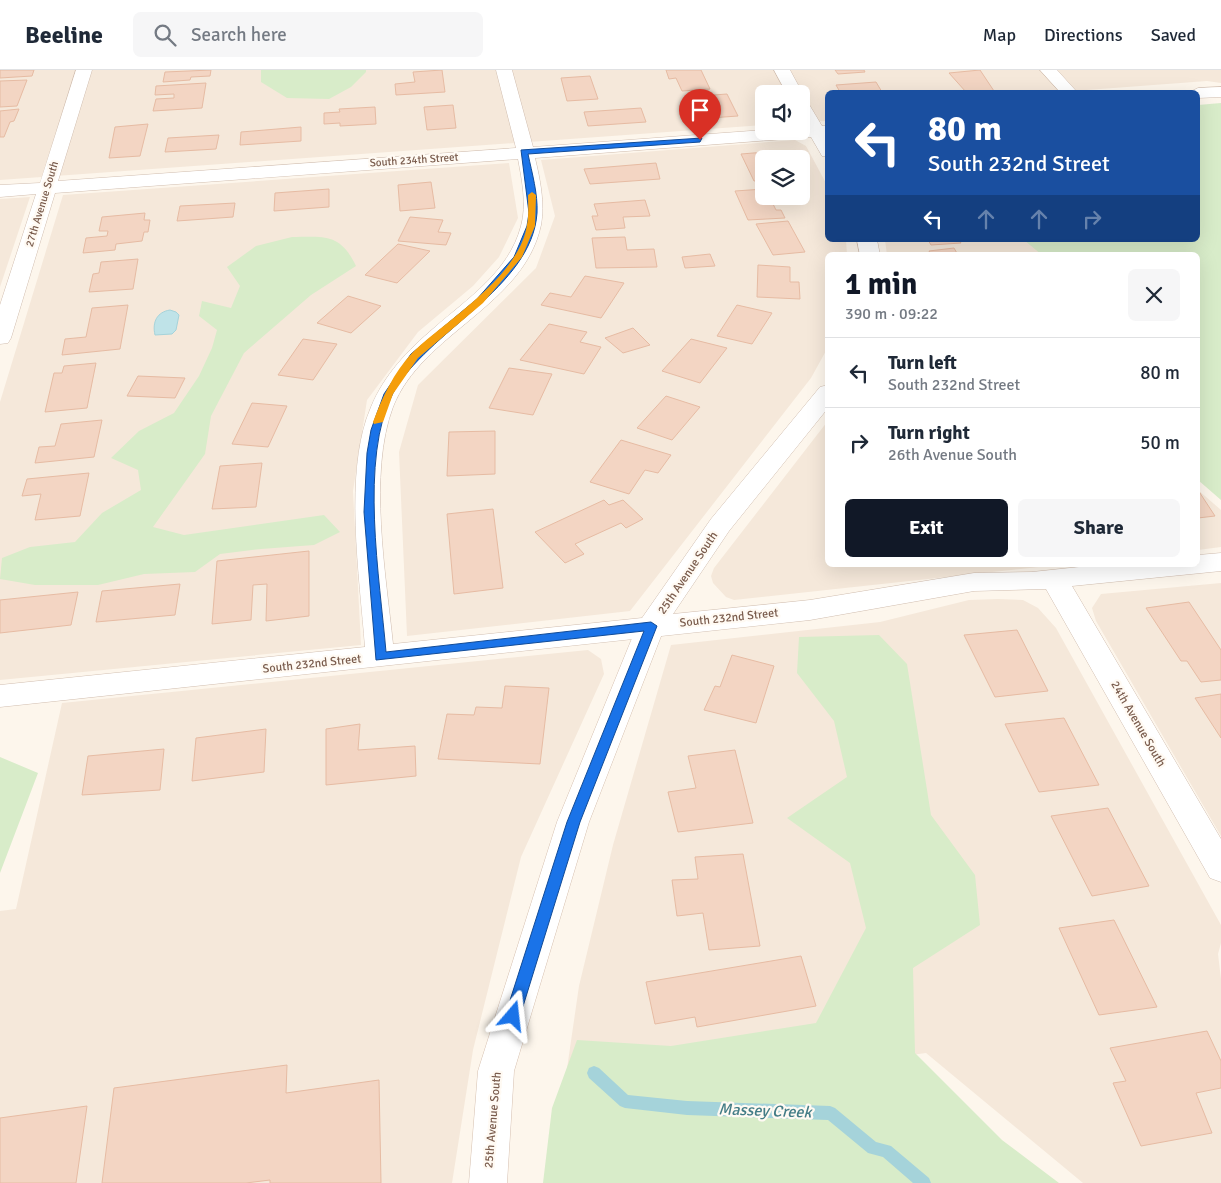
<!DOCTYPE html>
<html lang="en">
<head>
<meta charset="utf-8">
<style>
  body { margin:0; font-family:Signika,sans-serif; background:#f6f6f7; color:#1f2937; height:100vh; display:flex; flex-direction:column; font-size:19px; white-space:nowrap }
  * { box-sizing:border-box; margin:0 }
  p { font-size:16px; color:#747a83 }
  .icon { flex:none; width:28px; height:28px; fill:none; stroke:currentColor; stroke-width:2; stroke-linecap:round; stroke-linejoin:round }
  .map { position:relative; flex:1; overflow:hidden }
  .drawer { position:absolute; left:825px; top:182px; width:375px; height:315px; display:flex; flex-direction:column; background:#fff; border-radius:8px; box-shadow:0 5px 20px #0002 }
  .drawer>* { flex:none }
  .guide { position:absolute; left:825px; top:20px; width:375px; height:152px; border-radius:8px; box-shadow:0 5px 20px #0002; background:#1a4fa0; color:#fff; overflow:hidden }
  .fabs { position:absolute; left:755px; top:15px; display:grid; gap:10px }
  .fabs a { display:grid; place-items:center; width:55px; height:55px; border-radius:8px; background:#fff; box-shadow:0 5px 20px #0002; font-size:25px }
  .pin { position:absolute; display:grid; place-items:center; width:42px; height:42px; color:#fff; margin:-51px -21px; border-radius:50% 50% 50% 0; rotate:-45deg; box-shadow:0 0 5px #0007 }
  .pin .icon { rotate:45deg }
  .me { position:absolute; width:55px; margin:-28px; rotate:17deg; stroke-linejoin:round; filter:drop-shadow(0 0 4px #0008) }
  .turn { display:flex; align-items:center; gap:18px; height:105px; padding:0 20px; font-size:22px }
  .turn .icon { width:65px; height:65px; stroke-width:2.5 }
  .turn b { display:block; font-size:35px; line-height:42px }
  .lanes { display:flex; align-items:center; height:48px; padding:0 20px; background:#0003; justify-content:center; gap:25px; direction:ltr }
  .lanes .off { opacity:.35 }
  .round { display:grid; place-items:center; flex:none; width:52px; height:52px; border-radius:8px; background:#f6f6f7 }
  .headline { display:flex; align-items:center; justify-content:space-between; height:85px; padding:0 20px }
  h1 { font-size:30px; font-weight:700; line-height:38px; color:#111827 }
  .cta { display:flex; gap:10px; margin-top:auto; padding:10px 20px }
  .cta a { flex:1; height:58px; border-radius:8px; background:#111827; color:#fff; font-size:20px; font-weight:700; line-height:58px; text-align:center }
  .cta a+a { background:#f6f6f7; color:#1f2937 }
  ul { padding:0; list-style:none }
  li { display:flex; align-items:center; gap:15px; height:70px; padding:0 20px; border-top:1px solid #e0e1e3 }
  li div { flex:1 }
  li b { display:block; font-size:19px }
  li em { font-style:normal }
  header { display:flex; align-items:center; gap:30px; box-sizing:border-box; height:70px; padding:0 25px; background:#fff; border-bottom:1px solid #e0e1e3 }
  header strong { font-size:24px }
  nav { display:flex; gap:28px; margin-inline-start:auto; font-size:18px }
  .search { width:350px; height:45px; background:#f6f6f7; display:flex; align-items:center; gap:12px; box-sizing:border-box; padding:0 18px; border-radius:8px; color:#747a83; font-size:19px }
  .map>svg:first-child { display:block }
  .residential { fill:#f5e8da; fill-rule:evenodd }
  .green { fill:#d8ecc9 }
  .water { fill:#bfe3e8; stroke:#a5d3da }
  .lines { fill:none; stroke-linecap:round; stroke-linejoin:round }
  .stream { fill:#a5d3da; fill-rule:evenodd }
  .building { fill:#f3d5c3; stroke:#e6bba3 }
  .street-casing { stroke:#d1beb0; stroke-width:1 }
  .secondary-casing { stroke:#d6c0b0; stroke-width:1 }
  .street { fill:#fff; fill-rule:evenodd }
  .secondary { fill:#fff; fill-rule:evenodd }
  .route { fill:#1a73e8; stroke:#114b97 }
  .slow { fill:#f59e0b }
  .labels { text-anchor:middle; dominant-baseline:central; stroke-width:4.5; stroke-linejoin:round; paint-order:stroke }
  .far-street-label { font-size:11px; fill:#7a5c4d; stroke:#fffaf3 }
  .street-label { font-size:12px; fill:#7a5c4d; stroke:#fffaf3 }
  .near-water-label { font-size:16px; font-style:italic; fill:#437c86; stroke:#fffaf3 }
</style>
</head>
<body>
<header>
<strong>Beeline</strong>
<div class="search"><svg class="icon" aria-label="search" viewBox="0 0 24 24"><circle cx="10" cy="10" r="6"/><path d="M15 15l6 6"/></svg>Search here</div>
<nav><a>Map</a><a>Directions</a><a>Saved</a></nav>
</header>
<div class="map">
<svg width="1221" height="1113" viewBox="0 0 1221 1113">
  <rect width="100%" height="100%" fill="#fdf6ec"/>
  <path class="residential" d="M0 0H1221V13L1207 11 1060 22H828L827 51 801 52V24H764V55L0 110Z
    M795 70 806 76 827 115 828 170H846L847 185H828L827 279 811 308 630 541 407 566 399 382 418 315 536 198 555 146 541 90ZM764 89H801V126H764Z
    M509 93 518 148 499 187 473 216 418 262 367 330 353 421 361 575 0 610V332L63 125Z
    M30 127 0 217V129Z
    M885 170H1036L1047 185H887Z
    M827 352 828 495H1057L734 530 726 527 713 513 711 506 714 498Z
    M1198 420 1221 440V477L1198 480Z
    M1221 513V766L1096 551 1092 538 1101 524Z
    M998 529 1023 530 1038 538 1056 558 1221 855V873L1218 884 1221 909V1113H1083L926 983 562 1033 579 916 613 775 671 575 880 552 969 530Z
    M588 580 601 589 604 604 521 787 473 980 452 1113H0V841L16 839 62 633Z"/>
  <path class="green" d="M261 0H366V2L351 17 329 29 287 28 261 12Z
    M1221 33V430L1198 410V185H1042L1024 170H1198V35Z
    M292 167C325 167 340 163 356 196L311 225 244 283 211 346 205 384 153 457 184 465 324 445 340 462 314 475 261 479 220 484 195 502 144 504 98 515H35L0 509 2 488 30 477 75 472 102 443 141 420 138 400 111 388 139 361 174 343 199 306 212 278 217 260 199 246 202 231 231 238 240 216 227 197 256 176Z
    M879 565 907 594 931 745 975 805 980 855 913 898 915 983 1002 1070 1059 1113H543L552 1038 577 970 671 976 816 953 866 858 850 793 787 748 847 707 834 651 797 603 799 567Z
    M0 687 38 703 0 803Z"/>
  <path class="water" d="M170 240 176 242 179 245 176 260 172 264 155 265C152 252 157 242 170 240Z"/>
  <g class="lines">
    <path class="stream" d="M594 996 599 998 628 1025 687 1031 830 1036 835 1038 876 1072 891 1076 929 1108 931 1113H913L883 1087 868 1083 828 1050 687 1045 625 1038 620 1036 589 1008 587 1003 589 998Z"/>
  </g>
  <path class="building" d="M0 0H34L32 6 0 8Z
    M211 0 210 6 191 7 190 10 163 12 165 2Z
    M442 0 445 22 396 25 395 14 415 12 413 2Z
    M666 0H701L710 19 682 21 676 8 669 9Z
    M835 0H864L865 2 838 4Z
    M980 0 994 21 966 22 949 3Z
    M590 6 598 29 567 31 561 8Z
    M27 10 17 36 0 37V11Z
    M876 12 882 22H840L836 15Z
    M206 13 202 38 153 41 156 29 174 28V24L155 25 156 16Z
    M727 24 738 46 710 48 700 26Z
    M453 35 456 58 427 60 424 37Z
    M375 37 376 54 340 56V53L324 54V43L340 42 339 39Z
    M641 38 646 52 588 56 584 42Z
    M19 39 14 51 10 52 4 67H0V41Z
    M148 54 140 86 109 88 115 57Z
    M301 57V71L240 75 241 62Z
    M219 65 216 79 165 82 168 68Z
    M778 81 781 89H764V110L754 111 741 84Z
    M656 93 660 109 590 114 584 99Z
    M431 112 435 138 400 141 398 115Z
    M329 119V137L274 141 275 123Z
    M764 119V126H769L776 140H781L785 148 748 150 735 121Z
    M645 130 650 146 623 147 625 158 596 160 592 146H598L594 134Z
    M235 133 233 147 177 151 180 136Z
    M145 143 144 150H150L148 162H144L142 171 116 174 115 180 83 183 86 168 107 166 108 161H99L102 147Z
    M410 147 443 150 438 162 451 163 446 175 398 171Z
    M788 151 805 182 773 185 756 154Z
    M625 167 627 180 654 179 657 197 596 198 592 168Z
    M928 170H959L961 173 931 175Z
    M398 174 430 181 397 213 365 205Z
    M954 178 958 185H931L929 181Z
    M710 184 715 196 685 198 682 187Z
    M138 189 133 219 89 222 93 204 99 203 101 192Z
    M758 195 790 197V212H799L800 229 757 227Z
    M585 206 624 213 601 248 541 235 550 223 571 227Z
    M348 226 381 236 351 263 317 253Z
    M128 235 120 279 62 285 65 269 86 267 92 238Z
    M737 235 772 243 752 274 717 266Z
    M549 254 587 262 580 272 601 277 584 304 520 290Z
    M633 258 650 275 623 283 605 268Z
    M303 269 337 274 313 310 278 305Z
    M691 269 727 278 700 313 662 301Z
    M96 293 87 338 45 342 54 303H62L64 296Z
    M509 298 552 304 533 345 489 338Z
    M138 306 185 308 175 328 127 326Z
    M666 326 700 337 672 370 637 358Z
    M252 333 287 336 268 377 232 374Z
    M102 350 94 387 35 393 39 377 55 376 61 354Z
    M495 361V404L447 406 449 362Z
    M621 370 671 385 658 403 645 400 629 424 590 412Z
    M262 393 256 437 212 439 220 396Z
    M89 403 80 446 35 450 41 424 22 426 27 409Z
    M1198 420 1215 446 1198 448Z
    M604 430 609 435 623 430 643 449 626 458 621 453 575 474 584 484 565 493 535 462Z
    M493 439 503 518 454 524 447 444Z
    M309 481V546L266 551 267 514 253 515 251 550 212 554 217 491Z
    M180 514 175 545 96 552 102 521Z
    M78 522 71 555 0 563V530Z
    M1189 532 1221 580V610L1201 612 1187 591H1181L1146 538Z
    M1017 560 1048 621 995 627 964 565Z
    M732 585 774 596 756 653 704 640 715 616 720 617Z
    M505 616 549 618 540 694 438 689 447 644 474 645 476 637 502 638Z
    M1221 624V668L1195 628Z
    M1064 648 1099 715 1039 722 1005 654Z
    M360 654 358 680 415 676 416 706 326 715V659Z
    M266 659 264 702 192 711 196 668Z
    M164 679 160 720 82 725 88 686Z
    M735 680 753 753 678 762 668 722 696 718 688 686Z
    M1108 738 1149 816 1092 826 1051 746Z
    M743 784 760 876 709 880 703 843 677 846 672 810 698 809 695 787Z
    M1114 850 1157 937 1099 945 1059 858Z
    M801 886 816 936 697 957 695 947 655 954 646 912Z
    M1207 961 1221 991V1018L1196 1023 1212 1063 1141 1076 1113 1013 1126 1011 1110 978Z
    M287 995 286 1023 379 1010 381 1113H270V1110L246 1113H102L114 1018Z
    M87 1036 76 1113H0V1048Z"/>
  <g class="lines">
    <g class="street-casing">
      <path id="street" d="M76 0H92L58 111 516 78 496 0H512L533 77 764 60 801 61V58L805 57 801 50V30L807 31 822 56H828V87L822 86 811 67 535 88C540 109 545 133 541 155 524 236 422 263 393 337 368 403 386 505 393 574L642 548 711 449 820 317 828 315V338L729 461 673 544 810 530 974 503 1032 502 1098 495H1198V485L1221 483V501L1072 516 1221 769V812L1210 808 1046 519 974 521 810 550 0 637V615L365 577C360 508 343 401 371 337 384 305 408 280 434 258 467 229 509 202 521 156 527 135 522 110 518 89L55 123 11 268 8 273 0 274V235L36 124 0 127V115L40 113Z
        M774 0H790L803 24 801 27V24H787Z
        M1040 0H1057L1077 22H1060Z
        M1221 17V27L1198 28V22H1190L1198 18Z
        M857 170H877L880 185H860Z"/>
    </g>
    <g class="secondary-casing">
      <path id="secondary" d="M651 546 661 549 665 556 589 752 514 1001 507 1113H469L478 1001 557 752 637 556 641 549Z"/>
    </g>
    <use href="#street" class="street"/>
    <use href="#secondary" class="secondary"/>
  </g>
  <path class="route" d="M702 68 700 72 528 84C532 103 538 124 537 143 532 218 427 261 393 323 359 388 380 510 386 582L651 552 657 556 580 752 520 946 518 951 513 953 508 951 505 946 567 752 644 561 376 590 364 442 367 383 371 360 384 324 411 284 477 229 514 187 527 156 529 143 521 80Z"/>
  <path class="slow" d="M532 122 536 125 535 156 522 187 483 233 418 288 393 324 383 352 374 354 373 352C382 328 394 302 412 283 447 249 519 207 527 155 529 145 528 135 528 125Z"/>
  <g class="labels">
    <g class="far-street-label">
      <text transform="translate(414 90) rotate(-4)">South 234th Street</text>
      <text transform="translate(42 134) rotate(-73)">27th Avenue South</text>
    </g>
    <g class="street-label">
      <text transform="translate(688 503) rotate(-56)">25th Avenue South</text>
      <text transform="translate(729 548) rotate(-6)">South 232nd Street</text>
      <text transform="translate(312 594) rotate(-6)">South 232nd Street</text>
      <text transform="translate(1138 654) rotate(60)">24th Avenue South</text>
      <text transform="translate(493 1050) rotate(-85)">25th Avenue South</text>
    </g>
    <g class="near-water-label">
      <text transform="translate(765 1041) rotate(2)">Massey Creek</text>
    </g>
  </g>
</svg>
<div class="fabs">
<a><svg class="icon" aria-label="sound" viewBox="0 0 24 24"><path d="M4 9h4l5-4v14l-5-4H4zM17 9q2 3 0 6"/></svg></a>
<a><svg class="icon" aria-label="layers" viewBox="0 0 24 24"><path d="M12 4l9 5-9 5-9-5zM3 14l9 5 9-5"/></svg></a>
</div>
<div class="pin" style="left:700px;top:70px;background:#d93025"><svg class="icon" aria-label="arrive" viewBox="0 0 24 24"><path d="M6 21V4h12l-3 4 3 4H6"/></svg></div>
<svg class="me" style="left:513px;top:946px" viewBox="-20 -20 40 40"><path d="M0-17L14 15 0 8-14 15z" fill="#1a73e8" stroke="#fff" stroke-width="4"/></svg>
<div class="guide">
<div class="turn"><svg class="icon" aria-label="left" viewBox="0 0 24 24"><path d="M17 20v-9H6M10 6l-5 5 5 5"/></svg><div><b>80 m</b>South 232nd Street</div></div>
<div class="lanes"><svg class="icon" aria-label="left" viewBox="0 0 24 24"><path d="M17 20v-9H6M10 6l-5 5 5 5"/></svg><svg class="icon off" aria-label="ahead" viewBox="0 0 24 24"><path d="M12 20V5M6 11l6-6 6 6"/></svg><svg class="icon off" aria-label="ahead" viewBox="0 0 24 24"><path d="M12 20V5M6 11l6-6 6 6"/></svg><svg class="icon off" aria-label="right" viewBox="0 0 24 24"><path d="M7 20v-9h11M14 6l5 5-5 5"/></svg></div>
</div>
<section class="drawer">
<div class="headline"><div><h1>1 min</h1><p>390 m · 09:22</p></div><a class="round"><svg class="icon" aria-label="close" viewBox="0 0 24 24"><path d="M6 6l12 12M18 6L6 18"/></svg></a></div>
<ul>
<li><svg class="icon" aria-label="left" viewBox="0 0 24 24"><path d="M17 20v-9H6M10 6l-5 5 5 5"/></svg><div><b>Turn left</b><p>South 232nd Street</p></div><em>80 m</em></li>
<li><svg class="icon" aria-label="right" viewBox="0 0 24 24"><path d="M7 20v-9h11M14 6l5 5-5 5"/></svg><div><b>Turn right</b><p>26th Avenue South</p></div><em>50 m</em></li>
</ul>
<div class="cta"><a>Exit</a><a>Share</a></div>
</section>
</div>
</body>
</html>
